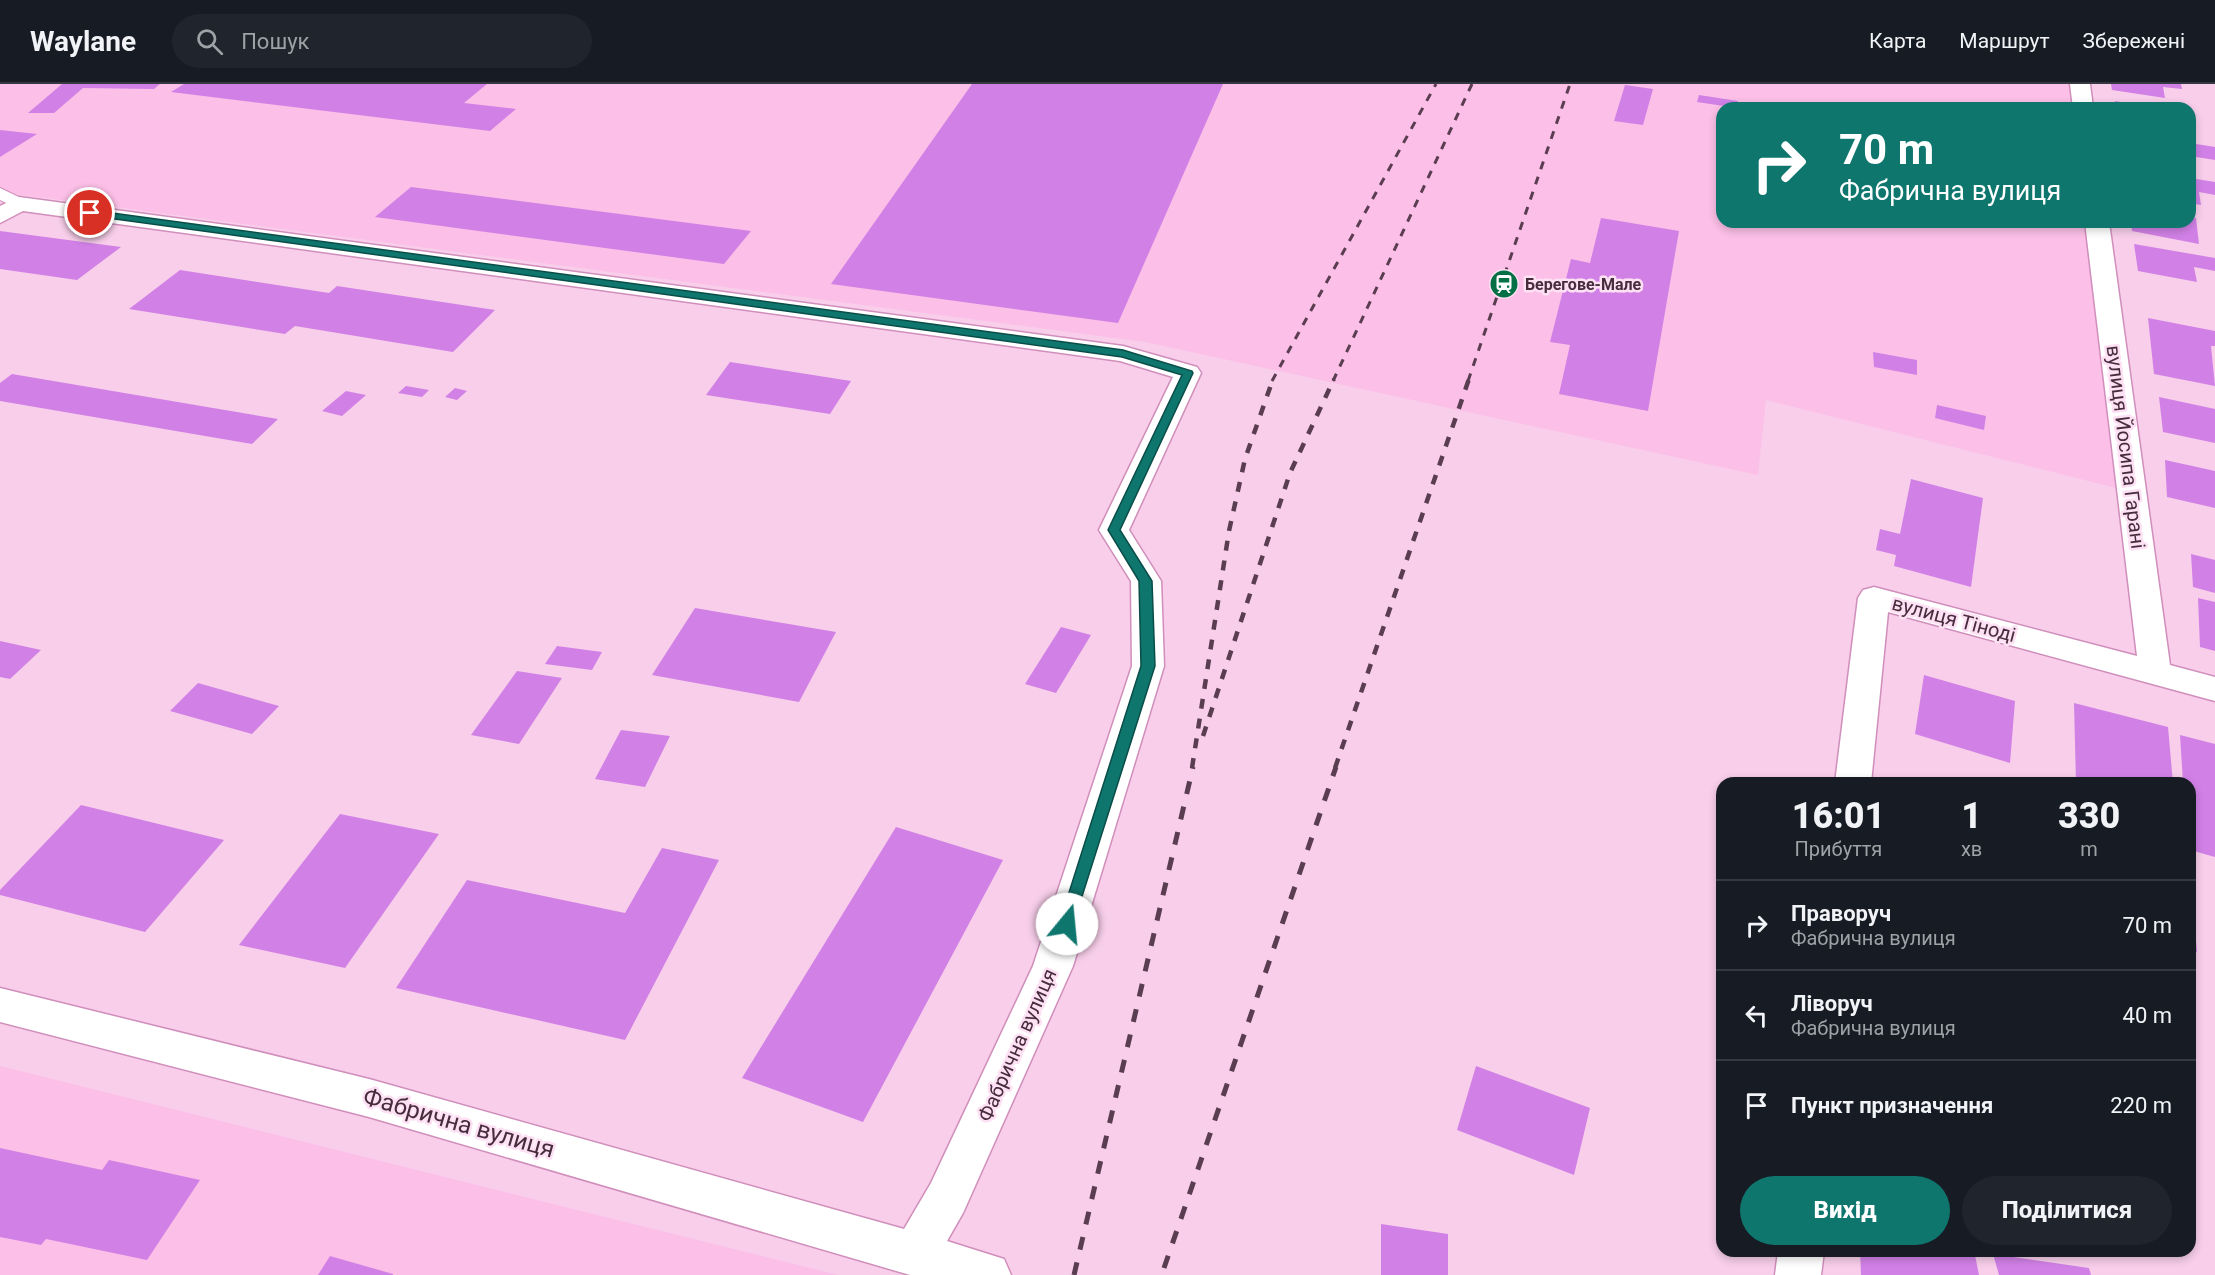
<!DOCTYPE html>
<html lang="uk">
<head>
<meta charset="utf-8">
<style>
  body { margin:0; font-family:Roboto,sans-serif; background:#20242c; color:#f1f3f6; height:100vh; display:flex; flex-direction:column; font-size:22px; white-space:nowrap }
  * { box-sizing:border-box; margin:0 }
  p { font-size:20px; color:#9ea1a6 }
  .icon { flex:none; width:33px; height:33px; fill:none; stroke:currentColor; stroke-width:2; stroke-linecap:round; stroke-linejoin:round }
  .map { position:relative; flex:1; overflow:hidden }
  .panel { position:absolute; left:1716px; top:693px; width:480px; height:480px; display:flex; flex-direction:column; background:#171b24; border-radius:18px; box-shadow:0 3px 9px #0003 }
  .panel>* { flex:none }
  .guide { position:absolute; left:1716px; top:18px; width:480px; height:126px; border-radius:18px; box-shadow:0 3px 9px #0003; background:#0f766e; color:#fff; overflow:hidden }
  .pin { position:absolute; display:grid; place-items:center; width:51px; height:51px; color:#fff; margin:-26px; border:3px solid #fff; border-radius:50%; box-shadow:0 2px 6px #0007 }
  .me { position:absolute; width:66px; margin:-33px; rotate:17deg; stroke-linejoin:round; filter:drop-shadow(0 0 4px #0008) }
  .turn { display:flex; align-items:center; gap:21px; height:126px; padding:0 24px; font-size:27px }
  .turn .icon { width:78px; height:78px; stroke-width:2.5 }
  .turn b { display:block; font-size:42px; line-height:51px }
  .eta { display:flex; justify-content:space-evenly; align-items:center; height:102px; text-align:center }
  .eta b { font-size:36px; font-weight:800; line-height:42px }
  .button { display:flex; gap:12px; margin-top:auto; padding:12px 24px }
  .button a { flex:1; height:69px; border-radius:36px; background:#0f766e; color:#fff; font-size:24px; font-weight:800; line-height:69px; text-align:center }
  .button a+a { background:#20242c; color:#f1f3f6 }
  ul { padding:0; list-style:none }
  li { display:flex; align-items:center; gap:18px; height:90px; padding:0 24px; border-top:2px solid #363941 }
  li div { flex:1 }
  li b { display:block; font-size:22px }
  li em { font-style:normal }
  header { display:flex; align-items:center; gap:36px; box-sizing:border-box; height:84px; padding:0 30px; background:#171b24; border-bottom:2px solid #363941 }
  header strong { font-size:28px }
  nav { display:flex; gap:33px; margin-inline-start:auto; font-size:21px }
  .search { width:420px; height:54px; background:#20242c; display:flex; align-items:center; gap:15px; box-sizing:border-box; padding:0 21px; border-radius:33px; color:#9ea1a6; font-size:22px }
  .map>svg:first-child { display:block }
  .built { fill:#fcbfe7 }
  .building { fill:#d181e6 }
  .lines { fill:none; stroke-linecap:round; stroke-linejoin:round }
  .lane-casing { stroke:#d08ebb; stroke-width:2 }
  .street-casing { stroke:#d08ebb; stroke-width:3 }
  .lane { fill:#fff; fill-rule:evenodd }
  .street { fill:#fff; fill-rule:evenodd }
  .rail-far2 { stroke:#5a3d51; stroke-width:3; stroke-dasharray:8 8; stroke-linecap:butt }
  .rail-far1 { stroke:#5a3d51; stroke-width:4.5; stroke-dasharray:10 10; stroke-linecap:butt }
  .rail { stroke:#5a3d51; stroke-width:5; stroke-dasharray:13 13; stroke-linecap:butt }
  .route { fill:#0f766e; stroke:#0a4d48; stroke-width:1.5 }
  .labels { text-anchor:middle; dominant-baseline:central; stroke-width:5; stroke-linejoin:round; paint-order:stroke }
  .far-poi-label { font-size:16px; font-weight:bold; fill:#472c3e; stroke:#fde0f3; text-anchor:start }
  .street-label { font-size:20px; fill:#472c3e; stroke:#fde0f3 }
  .near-street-label { font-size:24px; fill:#472c3e; stroke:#fde0f3 }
</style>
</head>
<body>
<header>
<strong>Waylane</strong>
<div class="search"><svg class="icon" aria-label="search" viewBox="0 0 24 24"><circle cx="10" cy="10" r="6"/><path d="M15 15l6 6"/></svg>Пошук</div>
<nav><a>Карта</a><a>Маршрут</a><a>Збережені</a></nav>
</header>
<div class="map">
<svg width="2215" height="1191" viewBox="0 0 2215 1191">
  <rect width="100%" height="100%" fill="#f8ceea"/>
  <path class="built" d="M0 0H2080L2083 24H1722V138H2097L2132 408 1766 316 1758 391 1145 258 0 108Z
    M0 982 838 1191H0Z"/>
  <path class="building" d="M62 0H160L154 5 83 4 54 29H28Z
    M184 0H487L464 19 516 25 490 47 171 8Z
    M972 0H1223L1118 239 831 200Z
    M2111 0H2181L2182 5 2163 3 2165 14 2112 6Z
    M1625 1 1653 5 1643 41 1614 37Z
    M1699 11 1738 17 1737 24 1697 18Z
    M2115 17 2152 23 2151 24H2115Z
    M0 46 37 50 0 73Z
    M2190 59 2215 63V76L2190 72Z
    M2190 94 2215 98V111L2199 108 2201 121 2190 119Z
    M411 103 751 147 724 180 375 133Z
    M2190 133 2196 134 2199 160 2132 147 2131 138H2190Z
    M1601 134 1679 147 1648 327 1559 310 1570 261 1550 258 1571 175 1590 179Z
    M0 147 121 163 77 196 0 185Z
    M2134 160 2215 174V187L2194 183 2197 198 2138 187Z
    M180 186 329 209 337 202 495 226 453 268 295 242 285 250 129 225Z
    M2148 234 2215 247V262H2211L2215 302 2154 290Z
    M1873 268 1917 276V291L1874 283Z
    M730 278 851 297 830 330 706 311Z
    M12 290 278 335 252 360 0 317V299Z
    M406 302 429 306 422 313 398 309Z
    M455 304 467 307 457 316 445 313Z
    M346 307 366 311 342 332 322 327Z
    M2159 313 2215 325V359L2163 348Z
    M1937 321 1986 332 1984 346 1935 334Z
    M2165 376 2215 387V424L2167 413Z
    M1911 395 1983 414 1971 503 1894 482 1896 471 1876 466 1880 445 1900 450Z
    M2191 470 2215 476V509L2193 503Z
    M2198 514 2215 518V567L2200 563Z
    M695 524 836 548 799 618 652 591Z
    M1061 543 1091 551 1056 609 1025 600Z
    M0 557 41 566 10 595 0 593Z
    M557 562 602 568 592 586 545 580Z
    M517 587 562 594 519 660 471 651Z
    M1924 591 2015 617 2010 679 1915 650Z
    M198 599 279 622 252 650 170 627Z
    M2074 619 2168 643 2173 699H2076Z
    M621 646 670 652 645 703 595 695Z
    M2180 651 2215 660V773L2190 766V699H2183Z
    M81 721 224 756 145 848 0 811V806Z
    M340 730 439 750 345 884 239 861Z
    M896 743 1003 776 863 1038 742 994Z
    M662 764 719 776 625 956 396 904 467 796 625 829Z
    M2192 808 2197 868 2190 866Z
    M1476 982 1590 1024 1574 1091 1457 1046Z
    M0 1064 102 1086 109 1076 200 1096 147 1176 46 1155 41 1161 0 1153Z
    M1381 1140 1448 1150V1191H1381Z
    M1860 1167H1924L1975 1171 1979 1191H1861Z
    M1993 1170 2089 1184 2091 1191H1999Z
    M330 1172 393 1190V1191H318Z"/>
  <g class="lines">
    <g class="lane-casing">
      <path id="lane" d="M0 104 25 116 28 120 19 125 0 116Z"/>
    </g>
    <g class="street-casing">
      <path id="street" d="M2070 0H2090L2093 24H2073Z
        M19 113 1123 262 1197 283 1201 289 1129 446 1161 497 1164 582 1073 882 963 1129 947 1157 1004 1175 1011 1191H910L369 1033 0 938V904L369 995 904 1145 931 1099 1033 882 1132 582 1131 497 1099 446 1173 293 1120 277 23 127 0 139V122Z
        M2085 138H2109L2170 581 2215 593V617L1888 528 1871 699H1835L1858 514 1863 506 1874 503 2137 572Z
        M1778 1167H1824L1821 1191H1775Z"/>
    </g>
    <use href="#lane" class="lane"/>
    <use href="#street" class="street"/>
    <path class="rail-far2" d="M1272 297 1436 0
      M1333 297 1472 0
      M1468 297 1570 0"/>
    <path class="rail-far1" d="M1203 652 1290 389 1334 295
      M1192 684 1229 447 1245 375 1273 295
      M1335 684 1469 295"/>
    <path class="rail" d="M1164 1184 1336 683
      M1074 1191 1193 683"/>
  </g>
  <path class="route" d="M90 126 1123 266 1192 287 1193 289 1120 446 1152 497 1155 582 1072 844 1067 846 1059 840 1141 582 1139 497 1108 446 1182 291 1122 273 86 131 85 129Z"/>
  <defs>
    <g id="station-disc" transform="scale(1.5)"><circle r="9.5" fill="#056f46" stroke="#fde0f3"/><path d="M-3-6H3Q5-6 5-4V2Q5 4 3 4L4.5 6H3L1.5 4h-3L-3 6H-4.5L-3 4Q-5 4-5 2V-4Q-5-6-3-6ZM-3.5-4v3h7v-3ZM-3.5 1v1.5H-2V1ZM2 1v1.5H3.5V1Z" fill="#fff"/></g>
  </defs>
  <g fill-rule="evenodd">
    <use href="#station-disc" x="1504" y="200"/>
  </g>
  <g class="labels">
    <g class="far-poi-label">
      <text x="1525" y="200">Берегове-Мале</text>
    </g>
    <g class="street-label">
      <text transform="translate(2126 363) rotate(83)">вулиця Йосипа Гарані</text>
      <text transform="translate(1954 535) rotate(15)">вулиця Тіноді</text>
      <text transform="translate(1017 961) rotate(-66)">Фабрична вулиця</text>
    </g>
    <g class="near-street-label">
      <text transform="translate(459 1039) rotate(16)">Фабрична вулиця</text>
    </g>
  </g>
</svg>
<div class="pin" style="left:90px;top:129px;background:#d93025"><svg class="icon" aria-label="arrive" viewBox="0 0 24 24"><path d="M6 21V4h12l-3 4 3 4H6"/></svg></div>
<svg class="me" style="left:1067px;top:840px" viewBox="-20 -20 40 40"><circle r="19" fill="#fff"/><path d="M0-13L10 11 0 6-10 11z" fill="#0f766e"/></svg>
<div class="guide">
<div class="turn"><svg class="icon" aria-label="right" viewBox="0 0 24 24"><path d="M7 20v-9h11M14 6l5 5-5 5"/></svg><div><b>70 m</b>Фабрична вулиця</div></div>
</div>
<section class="panel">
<div class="eta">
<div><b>16:01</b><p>Прибуття</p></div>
<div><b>1</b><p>хв</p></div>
<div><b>330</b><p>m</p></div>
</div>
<ul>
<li><svg class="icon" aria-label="right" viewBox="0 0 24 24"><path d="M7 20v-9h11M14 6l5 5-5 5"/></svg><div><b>Праворуч</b><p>Фабрична вулиця</p></div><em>70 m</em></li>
<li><svg class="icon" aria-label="left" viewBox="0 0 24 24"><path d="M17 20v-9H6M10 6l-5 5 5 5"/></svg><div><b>Ліворуч</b><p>Фабрична вулиця</p></div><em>40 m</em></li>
<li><svg class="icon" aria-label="arrive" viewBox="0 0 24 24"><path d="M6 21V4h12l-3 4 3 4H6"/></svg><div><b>Пункт призначення</b></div><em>220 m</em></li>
</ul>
<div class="button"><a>Вихід</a><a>Поділитися</a></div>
</section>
</div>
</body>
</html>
